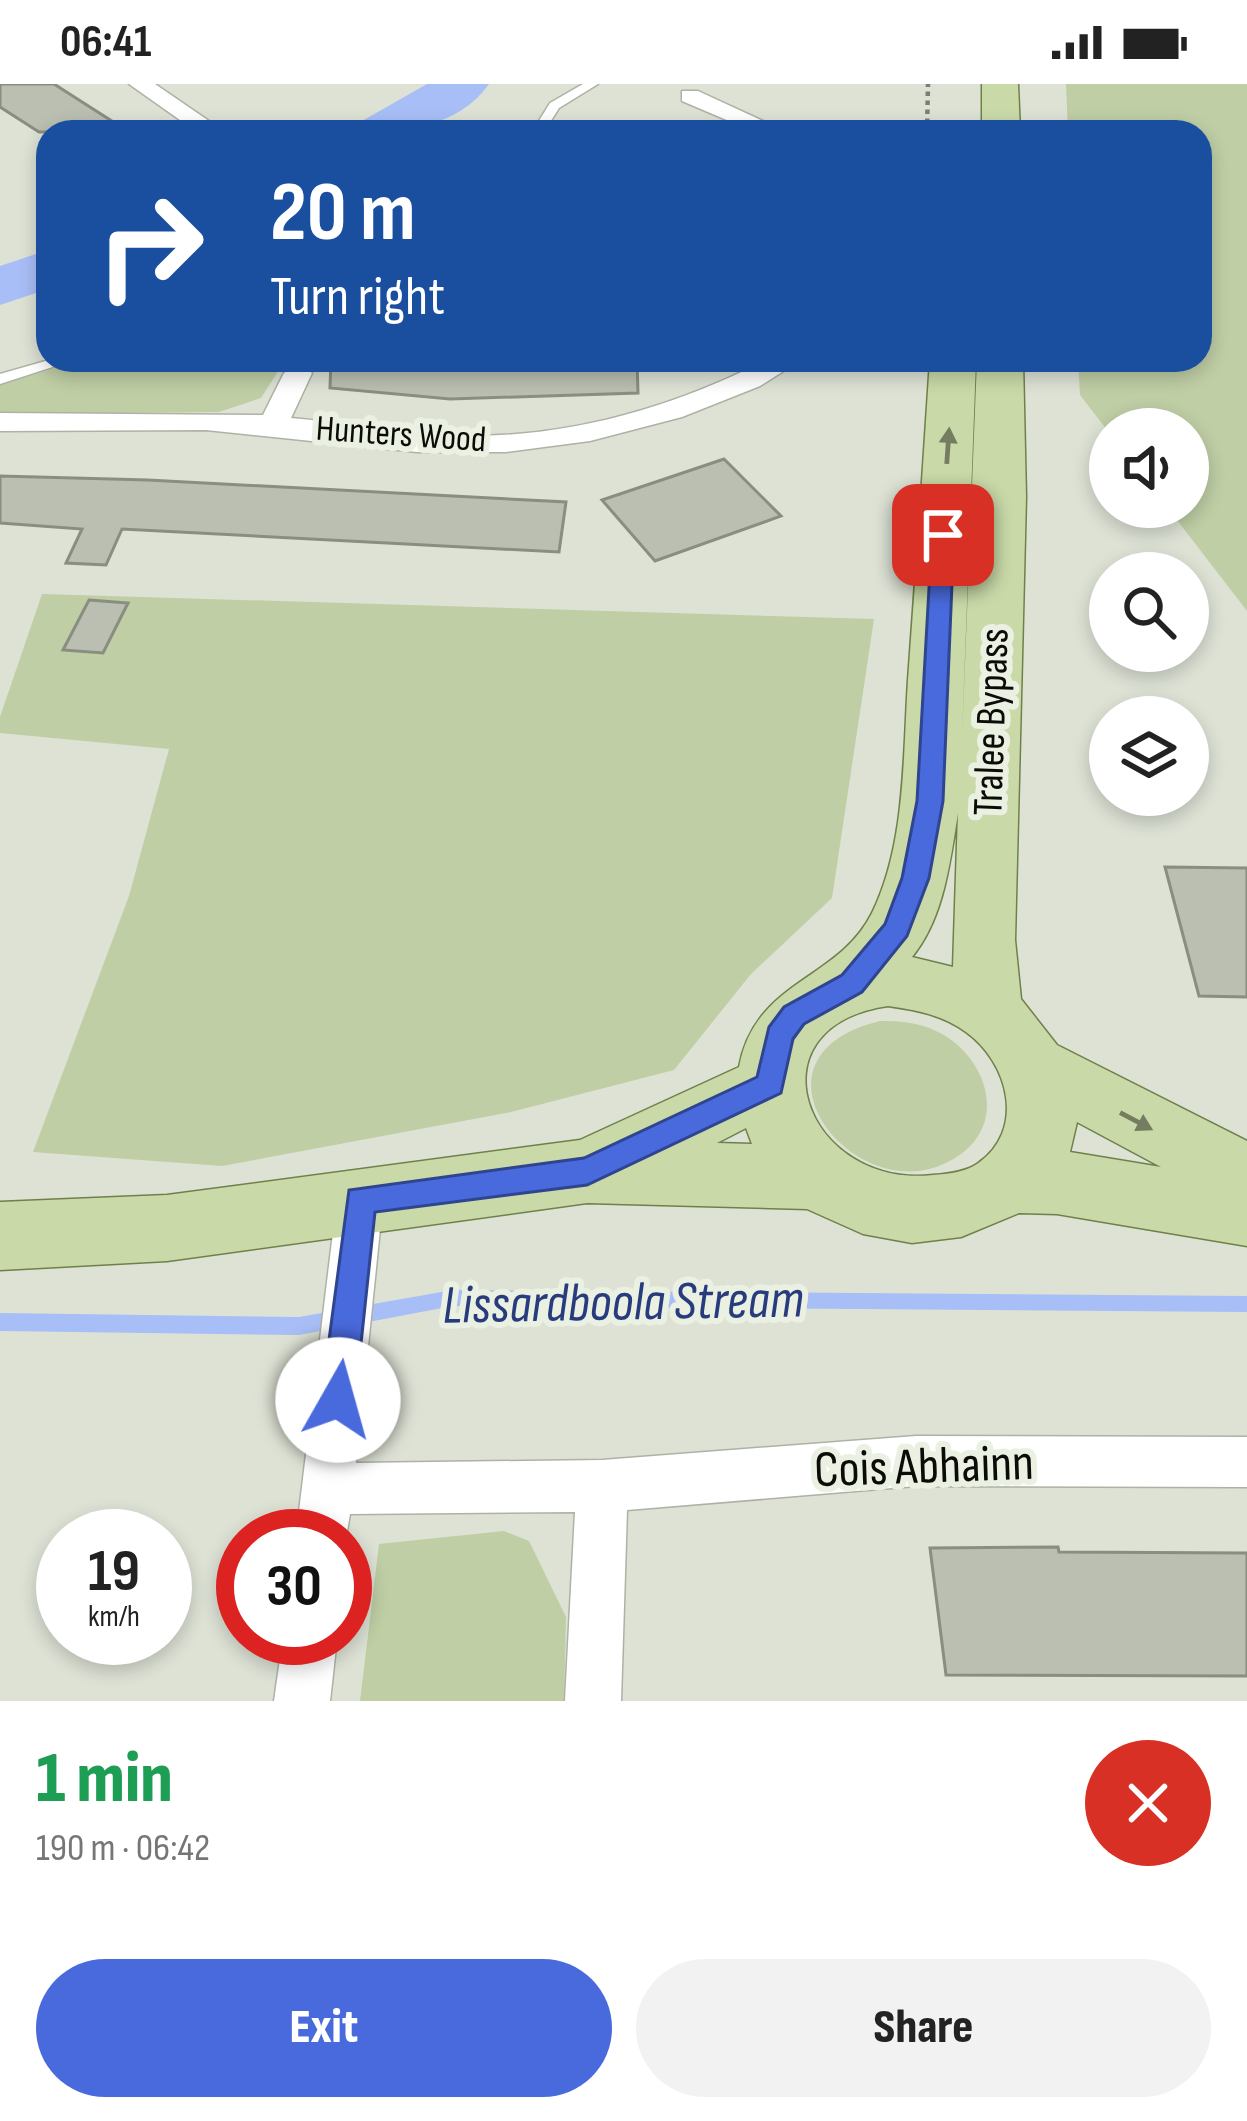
<!DOCTYPE html>
<html lang="en">
<head>
<meta charset="utf-8">
<style>
  body { margin:0; font-family:"Sofia Sans Condensed",sans-serif; background:#f2f2f2; color:#222; height:100vh; display:flex; flex-direction:column; font-size:45px; white-space:nowrap }
  * { box-sizing:border-box; margin:0 }
  p { font-size:39px; color:#767676 }
  .icon { flex:none; width:66px; height:66px; fill:none; stroke:currentColor; stroke-width:2; stroke-linecap:round; stroke-linejoin:round }
  .map { position:relative; height:1617px; overflow:hidden }
  .drawer { display:flex; flex-direction:column; background:#fff; flex:1 }
  .drawer>* { flex:none }
  .hud { position:absolute; left:36px; top:36px; width:1176px; height:252px; border-radius:36px; box-shadow:0 6px 18px #0003; background:#1a4fa0; color:#fff; overflow:hidden }
  .fabs { position:absolute; left:1089px; top:324px; display:grid; gap:24px }
  .fabs a { display:grid; place-items:center; width:120px; height:120px; border-radius:50%; background:#fff; box-shadow:0 6px 18px #0003; font-size:60px }
  .speed { position:absolute; left:36px; top:1425px; display:flex; gap:24px; font-size:60px; font-weight:700; text-align:center }
  .speed>* { display:grid; place-content:center; width:156px; height:156px; border-radius:50%; background:#fff; box-shadow:0 6px 18px #0003; line-height:1 }
  .speed small { font-size:30px; font-weight:400 }
  .speed .limit { border:18px solid #d22; background:#fff; color:#111 }
  .pin { position:absolute; display:grid; place-items:center; width:102px; height:102px; color:#fff; margin:-51px; border-radius:24px; box-shadow:0 6px 18px #0006 }
  .me { position:absolute; width:132px; margin:-66px; rotate:7deg; stroke-linejoin:round; filter:drop-shadow(0 0 9px #0008) }
  .turn { display:flex; align-items:center; gap:42px; height:252px; padding:0 36px; font-size:54px }
  .turn .icon { width:156px; height:156px; stroke-width:2.5 }
  .turn b { display:block; font-size:84px; line-height:102px }
  .round { display:grid; place-items:center; flex:none; width:126px; height:126px; border-radius:63px; background:#f2f2f2 }
  .summary { display:flex; align-items:center; justify-content:space-between; height:204px; padding:0 36px }
  h1 { font-size:72px; font-weight:800; line-height:90px; color:#1e9e55 }
  .action { display:flex; gap:24px; margin-top:auto; padding:24px 36px }
  .action a { flex:1; height:138px; border-radius:72px; background:#496add; color:#fff; font-size:48px; font-weight:800; line-height:138px; text-align:center }
  .action a+a { background:#f2f2f2; color:#222 }
  .status { display:flex; justify-content:space-between; align-items:center; height:84px; padding:0 60px; background:#fff; direction:ltr }
  .status svg { height:33px; fill:currentColor }
  .map>svg:first-child { display:block }
  .green { fill:#bfcea5 }
  .lines { fill:none; stroke-linecap:round; stroke-linejoin:round }
  .stream { fill:#a8bef6; fill-rule:evenodd }
  .river { fill:#a8bef6; fill-rule:evenodd }
  .building { fill:#babfb1; stroke:#898e81; stroke-width:3 }
  .lane-casing { stroke:#adb2a5; stroke-width:3 }
  .street-casing { stroke:#adb2a5; stroke-width:3 }
  .primary-casing { stroke:#6f814a; stroke-width:3 }
  .path { stroke:#7b7e75; stroke-width:4.5; stroke-dasharray:4.5 4.5; stroke-linecap:butt }
  .lane { fill:#fff; fill-rule:evenodd }
  .street { fill:#fff; fill-rule:evenodd }
  .primary { fill:#c9d9a8; fill-rule:evenodd }
  .oneway { fill:#747d60 }
  .route { fill:#496add; stroke:#2f4590; stroke-width:3 }
  .labels { text-anchor:middle; dominant-baseline:central; stroke-width:12; stroke-linejoin:round; paint-order:stroke }
  .far-street-label { font-size:36px; fill:#0b0c08; stroke:#eaf0e2 }
  .street-label { font-size:42px; fill:#0b0c08; stroke:#eaf0e2 }
  .near-street-label { font-size:51px; fill:#0b0c08; stroke:#eaf0e2 }
  .near-water-label { font-size:54px; font-style:italic; fill:#283c7d; stroke:#eaf0e2 }
</style>
</head>
<body>
<div class="status"><b>06:41</b><svg viewBox="0 0 49 12"><path d="M0 12V9h3v3zM5 12V6h3v6zM10 12V3h3v9zM15 12V0h3v12zM26 1h20v11H26zM47 4h2v5h-2z"/></svg></div>
<div class="map">
<svg width="1247" height="1617" viewBox="0 0 1247 1617">
  <rect width="100%" height="100%" fill="#dde2d5"/>
  <path class="green" d="M1066 0H1247V527L1167 423H1188V345H1110V350L1080 311 1078 276H1200V48H1068Z
    M81 276 281 283 261 314 219 328 0 330V301Z
    M42 510 874 535 832 814 751 890 674 986 511 1028 222 1082 33 1068 129 812 169 665 0 649V633Z
    M880 937C899 937 916 938 934 946 983 967 1010 1034 961 1070 865 1141 726 974 880 937Z
    M504 1447 529 1457 566 1533 564 1617H360L379 1460Z"/>
  <g class="lines">
    <path class="stream" d="M453 1206 1247 1212V1228L453 1222 299 1251 0 1247V1229L299 1233Z"/>
    <path class="river" d="M427 0H489C458 44 403 48 355 48L362 37Z
      M48 166V205L0 221V182Z"/>
  </g>
  <path class="building" d="M0 0H54L129 48H39L0 23Z
    M331 276H637L638 309 450 315 330 304Z
    M724 375 781 432 655 477 602 416Z
    M0 392 148 396 566 418 559 468 122 445 106 481 66 479 82 445 0 439Z
    M89 516 128 519 103 569 63 566Z
    M1165 783 1247 784V913L1199 912Z
    M1058 1463 1059 1468 1247 1469V1592L946 1591 930 1464Z"/>
  <g class="lines">
    <g class="lane-casing">
      <path id="lane" d="M583 0H598L559 24 544 48H532L550 19Z
        M49 276H74L0 300V290Z"/>
    </g>
    <g class="street-casing">
      <path id="street" d="M129 0H155L225 48H197Z
        M682 7H698L787 48H755L682 17Z
        M766 276H801L760 302 682 333 590 357 506 368H417L206 346 0 347V329L263 331 284 289 298 280 312 289 291 334C340 338 388 349 437 351 551 358 665 328 766 276Z
        M360 1096 376 1102 383 1116 356 1379 602 1376 916 1352 1247 1353V1403L916 1402 627 1426 621 1617H565L575 1428 350 1430 345 1459V1452H296L337 1116 344 1102Z
        M283 1554H337L330 1617H274Z"/>
    </g>
    <g class="primary-casing">
      <path id="primary" d="M982 0H1018L1020 48H982Z
        M930 276H976L962 654 977 276H1023L1026 413 1015 856 1021 915 1057 961 1247 1057V1162L1057 1130 1019 1129 961 1153 912 1159 863 1150 807 1125 587 1119 167 1177 0 1186V1118L167 1111 580 1056 739 983C755 896 838 897 872 829 906 760 903 671 908 596 916 489 923 383 930 276ZM958 729 953 883 912 873C944 834 950 778 958 729ZM888 922C916 926 943 931 966 948 1008 978 1027 1046 977 1080 965 1088 948 1090 933 1091 806 1105 745 943 888 922ZM1077 1038 1161 1083 1070 1068ZM746 1044 752 1060 717 1059Z"/>
    </g>
    <path class="path" d="M927 48 928 0"/>
    <use href="#lane" class="lane"/>
    <use href="#street" class="street"/>
    <use href="#primary" class="primary"/>
  </g>
  <defs><path id="oneway-solid" d="M-6-.8H1V-3.2L6.5 0L1 3.2V.8H-6Z" transform="scale(3)"/></defs>
  <g class="oneway">
    <use href="#oneway-solid" transform="translate(948 362) rotate(-86)"/>
    <use href="#oneway-solid" transform="translate(1136 1037) rotate(28)"/>
  </g>
  <path class="route" d="M943 444 954 451 943 717 929 794 907 852 862 908 804 940 793 955 781 1009 587 1101 375 1128 355 1316 350 1328 338 1333 326 1328 321 1316 349 1106 584 1074 757 993 769 943 784 923 842 891 885 840 902 794 917 717 932 451Z"/>
  <g class="labels">
    <g class="far-street-label">
      <text transform="translate(401 351) rotate(4)">Hunters Wood</text>
    </g>
    <g class="street-label">
      <text transform="translate(992 638) rotate(-88)">Tralee Bypass</text>
    </g>
    <g class="near-street-label">
      <text transform="translate(924 1383) rotate(-2)">Cois Abhainn</text>
    </g>
    <g class="near-water-label">
      <text transform="translate(623 1219) rotate(-1)">Lissardboola Stream</text>
    </g>
  </g>
</svg>
<div class="fabs">
<a><svg class="icon" aria-label="sound" viewBox="0 0 24 24"><path d="M4 9h4l5-4v14l-5-4H4zM17 9q2 3 0 6"/></svg></a>
<a><svg class="icon" aria-label="search" viewBox="0 0 24 24"><circle cx="10" cy="10" r="6"/><path d="M15 15l6 6"/></svg></a>
<a><svg class="icon" aria-label="layers" viewBox="0 0 24 24"><path d="M12 4l9 5-9 5-9-5zM3 14l9 5 9-5"/></svg></a>
</div>
<div class="speed"><div>19<small>km/h</small></div><div class="limit">30</div></div>
<div class="pin" style="left:943px;top:451px;background:#d93025"><svg class="icon" aria-label="arrive" viewBox="0 0 24 24"><path d="M6 21V4h12l-3 4 3 4H6"/></svg></div>
<svg class="me" style="left:338px;top:1316px" viewBox="-20 -20 40 40"><circle r="19" fill="#fff"/><path d="M0-13L10 11 0 6-10 11z" fill="#496add"/></svg>
<div class="hud">
<div class="turn"><svg class="icon" aria-label="right" viewBox="0 0 24 24"><path d="M7 20v-9h11M14 6l5 5-5 5"/></svg><div><b>20 m</b>Turn right</div></div>
</div>
</div>
<section class="drawer">
<div class="summary"><div><h1>1 min</h1><p>190 m · 06:42</p></div><a class="round" style="background:#d93025;color:#fff"><svg class="icon" aria-label="close" viewBox="0 0 24 24"><path d="M6 6l12 12M18 6L6 18"/></svg></a></div>
<div class="action"><a>Exit</a><a>Share</a></div>
</section>
</body>
</html>
